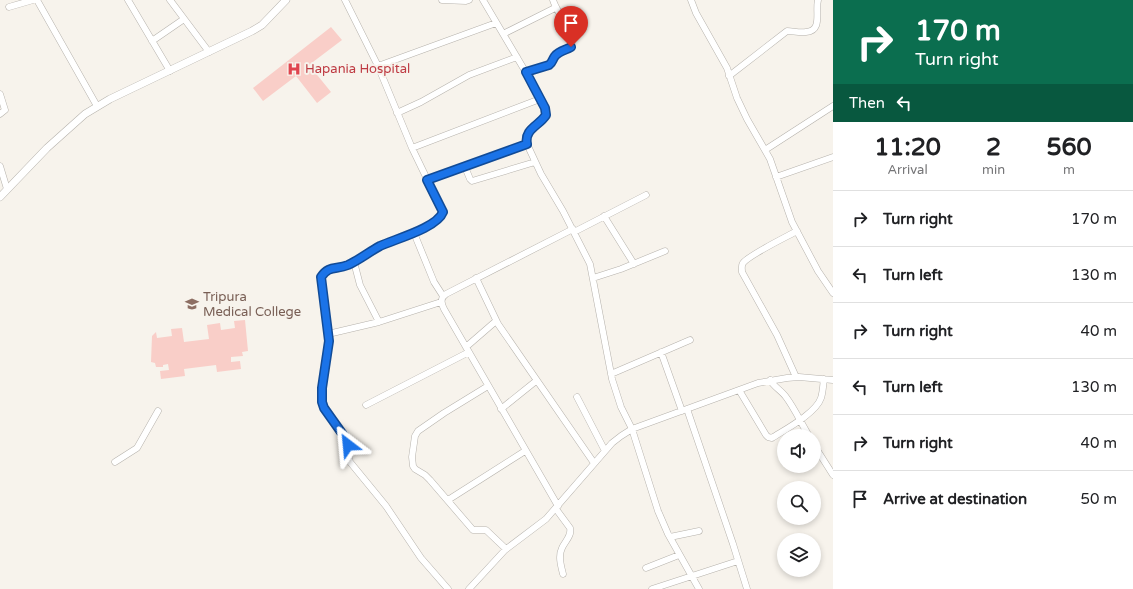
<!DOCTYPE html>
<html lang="en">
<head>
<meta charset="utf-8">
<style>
  body { margin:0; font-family:"Varela Round",sans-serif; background:#f2f2f2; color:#202124; height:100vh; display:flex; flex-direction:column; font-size:15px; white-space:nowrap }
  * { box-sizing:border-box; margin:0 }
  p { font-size:13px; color:#757577 }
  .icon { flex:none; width:22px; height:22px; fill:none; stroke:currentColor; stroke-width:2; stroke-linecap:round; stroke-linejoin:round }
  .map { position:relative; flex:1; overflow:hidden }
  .sheet { display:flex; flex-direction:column; background:#fff; width:300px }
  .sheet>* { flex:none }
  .guide { background:#0b6e4f; color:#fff; overflow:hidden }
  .buttons { position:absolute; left:777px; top:429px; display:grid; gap:8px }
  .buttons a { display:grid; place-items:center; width:44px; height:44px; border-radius:50%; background:#fff; box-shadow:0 2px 6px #0003; font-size:20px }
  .pin { position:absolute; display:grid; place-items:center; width:34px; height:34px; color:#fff; margin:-41px -17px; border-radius:50% 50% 50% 0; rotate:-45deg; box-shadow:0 0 4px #0007 }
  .pin .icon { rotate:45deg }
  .me { position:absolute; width:44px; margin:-22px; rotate:331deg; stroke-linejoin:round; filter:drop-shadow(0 0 3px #0008) }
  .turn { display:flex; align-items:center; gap:14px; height:84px; padding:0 16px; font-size:18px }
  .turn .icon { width:52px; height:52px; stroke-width:2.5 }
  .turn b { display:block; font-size:28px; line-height:34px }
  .then { display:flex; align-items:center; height:38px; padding:0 16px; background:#0003; gap:8px; font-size:15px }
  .eta { display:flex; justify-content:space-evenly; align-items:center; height:68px; text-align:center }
  .eta b { font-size:24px; font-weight:700; line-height:28px }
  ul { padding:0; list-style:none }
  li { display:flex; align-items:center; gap:12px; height:56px; padding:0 16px; border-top:1px solid #e0e0e0 }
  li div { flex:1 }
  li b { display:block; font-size:15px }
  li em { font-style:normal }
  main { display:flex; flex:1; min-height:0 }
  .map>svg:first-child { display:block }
  .building { fill:#f9cec8 }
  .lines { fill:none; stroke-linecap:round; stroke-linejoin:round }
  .minor-casing { stroke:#b6b2ac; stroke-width:7 }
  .tertiary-casing { stroke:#b6b2ac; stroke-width:8 }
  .minor { stroke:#fff; stroke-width:6 }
  .tertiary { stroke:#fff; stroke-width:7 }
  .route-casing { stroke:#114b97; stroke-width:10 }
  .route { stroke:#1a73e8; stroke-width:7 }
  .labels { text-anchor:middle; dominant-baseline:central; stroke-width:4; stroke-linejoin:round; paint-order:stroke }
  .health-label { font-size:13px; fill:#be3a42; stroke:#f7f3ec; text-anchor:start }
  .education-label { font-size:13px; fill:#785e54; stroke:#f7f3ec; text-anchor:start }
</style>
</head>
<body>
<main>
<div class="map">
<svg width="833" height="589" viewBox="0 0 833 589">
  <rect width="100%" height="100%" fill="#f7f3ec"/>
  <path class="building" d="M331 27 342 40 309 65 331 92 317 103 296 76 263 101 253 88Z
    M245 320 248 351 242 352 243 356 231 357V362L240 361 241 369 217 372 216 365 184 369 185 376 161 379 160 371 169 370 168 364 163 365V367H156L155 363 151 362 152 336 156 332 157 338 172 336 171 329 182 328 184 342 209 339 207 325 220 323 221 330 235 328 234 321Z"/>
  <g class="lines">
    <g class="minor-casing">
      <path id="minor" d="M37 0 97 106
        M128 0 170 71
        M170 0 209 52
        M345 0 378 66 412 148 443 212C437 228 392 240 377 248 367 253 358 261 348 265 336 270 329 265 321 277L329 341 322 388V402L324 408 345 439 350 462 386 506 421 558 448 589
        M442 0 466 1 469 0
        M483 0 528 76 545 108 546 115 543 120 534 125 529 130 526 139 527 144 541 174 563 211 590 264 612 379 621 407 632 429 658 511 668 534 699 589
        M691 0 696 13 727 68 737 98 747 119 770 159 792 222 818 271 833 293
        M9 7 33 0
        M503 34 555 8
        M152 41 184 19
        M378 66 496 23
        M526 72 549 65C553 62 552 60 555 56 559 51 565 50 571 47 576 33 557 14 553 0
        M729 76 787 31C793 31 799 33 806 32 823 31 815 11 818 0
        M0 94 5 110 0 114
        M397 113 421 102 469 75 517 57
        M412 148 540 99
        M765 150 833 106
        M0 166 7 189
        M465 167 470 179 472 181 535 162
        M776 177 833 157
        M427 180 527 144
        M604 216 634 264
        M574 232 646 195
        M414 233 434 282 443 296
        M354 262 360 285 379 322
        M476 278 498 324 594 463
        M593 278 621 269 665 251
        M328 334 379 322 441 302
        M466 347 496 321
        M661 352 682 411
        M611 374 690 340
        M796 377 777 335 742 272C742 268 741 266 743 263 749 255 786 237 797 231
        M770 380C774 387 781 390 786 397 795 409 801 423 809 436
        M488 386 444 413 418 431 415 436 412 457 413 466 415 469 425 475 430 480 473 530H486L506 549
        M739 390 766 435 768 437 772 438C786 429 816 413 821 398 823 392 823 385 824 379
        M577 397 605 451
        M366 405 469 352
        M501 409 536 381
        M687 409 733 544 747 589
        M814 445 833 475
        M115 462 137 448 158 411
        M448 500 525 451
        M558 506 444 309C441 303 440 298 446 294L573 229
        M556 509 570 528C572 536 565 541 562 548 558 556 561 566 563 574
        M670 537 699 531
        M646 568 679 555
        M469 589 505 550 546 519 612 443 621 436 632 429 758 383 787 378 799 377 833 380
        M652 589 738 561"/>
    </g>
    <g class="tertiary-casing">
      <path id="tertiary" d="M0 197 47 148 85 114 110 99 252 31 262 25 286 0"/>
    </g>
    <use href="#minor" class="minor"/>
    <use href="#tertiary" class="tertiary"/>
  </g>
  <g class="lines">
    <g class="route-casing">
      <path id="route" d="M348 445 346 439 324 408 322 402V388L329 341 321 277C329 265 336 270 348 265 359 260 369 252 380 246 395 239 437 228 443 212L427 180 527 144C524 129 539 126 546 115L545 108 526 72 549 65C553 62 552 60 555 56 559 51 566 50 571 47"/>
    </g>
    <use href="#route" class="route"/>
  </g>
  <defs>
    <g id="hospital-bare" transform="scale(1.08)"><path d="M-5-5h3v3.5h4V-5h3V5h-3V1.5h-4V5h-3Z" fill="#e0444e" stroke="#f7f3ec" stroke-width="2.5" paint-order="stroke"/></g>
    <g id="university-bare" transform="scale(1.08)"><path d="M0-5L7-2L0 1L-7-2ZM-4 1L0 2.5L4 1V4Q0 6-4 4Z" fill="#8d6e63" stroke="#f7f3ec" stroke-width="2.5" paint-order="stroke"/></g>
  </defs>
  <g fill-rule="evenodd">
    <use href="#hospital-bare" x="294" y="69"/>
    <use href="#university-bare" x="192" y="304"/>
  </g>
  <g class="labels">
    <g class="health-label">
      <text x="305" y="69">Hapania Hospital</text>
    </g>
    <g class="education-label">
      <text x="203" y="297">Tripura<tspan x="203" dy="15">Medical College</tspan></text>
    </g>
  </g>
</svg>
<div class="buttons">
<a><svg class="icon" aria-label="sound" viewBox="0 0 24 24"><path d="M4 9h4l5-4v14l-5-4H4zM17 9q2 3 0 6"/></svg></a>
<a><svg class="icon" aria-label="search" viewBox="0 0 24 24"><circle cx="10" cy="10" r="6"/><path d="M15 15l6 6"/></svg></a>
<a><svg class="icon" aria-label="layers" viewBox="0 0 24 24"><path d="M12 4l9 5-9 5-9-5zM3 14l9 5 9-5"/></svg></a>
</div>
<div class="pin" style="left:571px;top:47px;background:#d93025"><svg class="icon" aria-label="arrive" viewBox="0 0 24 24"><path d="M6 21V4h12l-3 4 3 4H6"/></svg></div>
<svg class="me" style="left:348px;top:445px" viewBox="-20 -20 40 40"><path d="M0-17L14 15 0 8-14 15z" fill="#1a73e8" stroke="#fff" stroke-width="4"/></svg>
</div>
<section class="sheet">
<div class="guide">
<div class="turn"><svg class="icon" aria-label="right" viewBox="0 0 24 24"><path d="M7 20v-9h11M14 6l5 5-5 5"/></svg><div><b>170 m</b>Turn right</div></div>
<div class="then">Then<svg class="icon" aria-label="left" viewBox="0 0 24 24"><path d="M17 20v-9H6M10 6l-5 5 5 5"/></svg></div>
</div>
<div class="eta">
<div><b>11:20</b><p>Arrival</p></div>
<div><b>2</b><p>min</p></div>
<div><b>560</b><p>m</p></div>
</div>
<ul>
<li><svg class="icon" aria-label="right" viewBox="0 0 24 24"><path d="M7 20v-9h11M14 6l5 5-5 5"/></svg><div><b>Turn right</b></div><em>170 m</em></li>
<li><svg class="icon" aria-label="left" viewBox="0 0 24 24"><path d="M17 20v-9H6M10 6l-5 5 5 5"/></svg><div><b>Turn left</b></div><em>130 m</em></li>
<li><svg class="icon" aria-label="right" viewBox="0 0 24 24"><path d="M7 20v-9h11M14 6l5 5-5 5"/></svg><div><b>Turn right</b></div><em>40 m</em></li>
<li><svg class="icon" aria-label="left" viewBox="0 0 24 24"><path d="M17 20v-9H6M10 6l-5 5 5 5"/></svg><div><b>Turn left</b></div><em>130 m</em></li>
<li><svg class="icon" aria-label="right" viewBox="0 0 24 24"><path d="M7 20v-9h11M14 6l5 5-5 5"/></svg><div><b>Turn right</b></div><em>40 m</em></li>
<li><svg class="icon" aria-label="arrive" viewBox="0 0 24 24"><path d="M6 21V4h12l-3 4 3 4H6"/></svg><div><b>Arrive at destination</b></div><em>50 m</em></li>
</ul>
</section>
</main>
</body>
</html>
